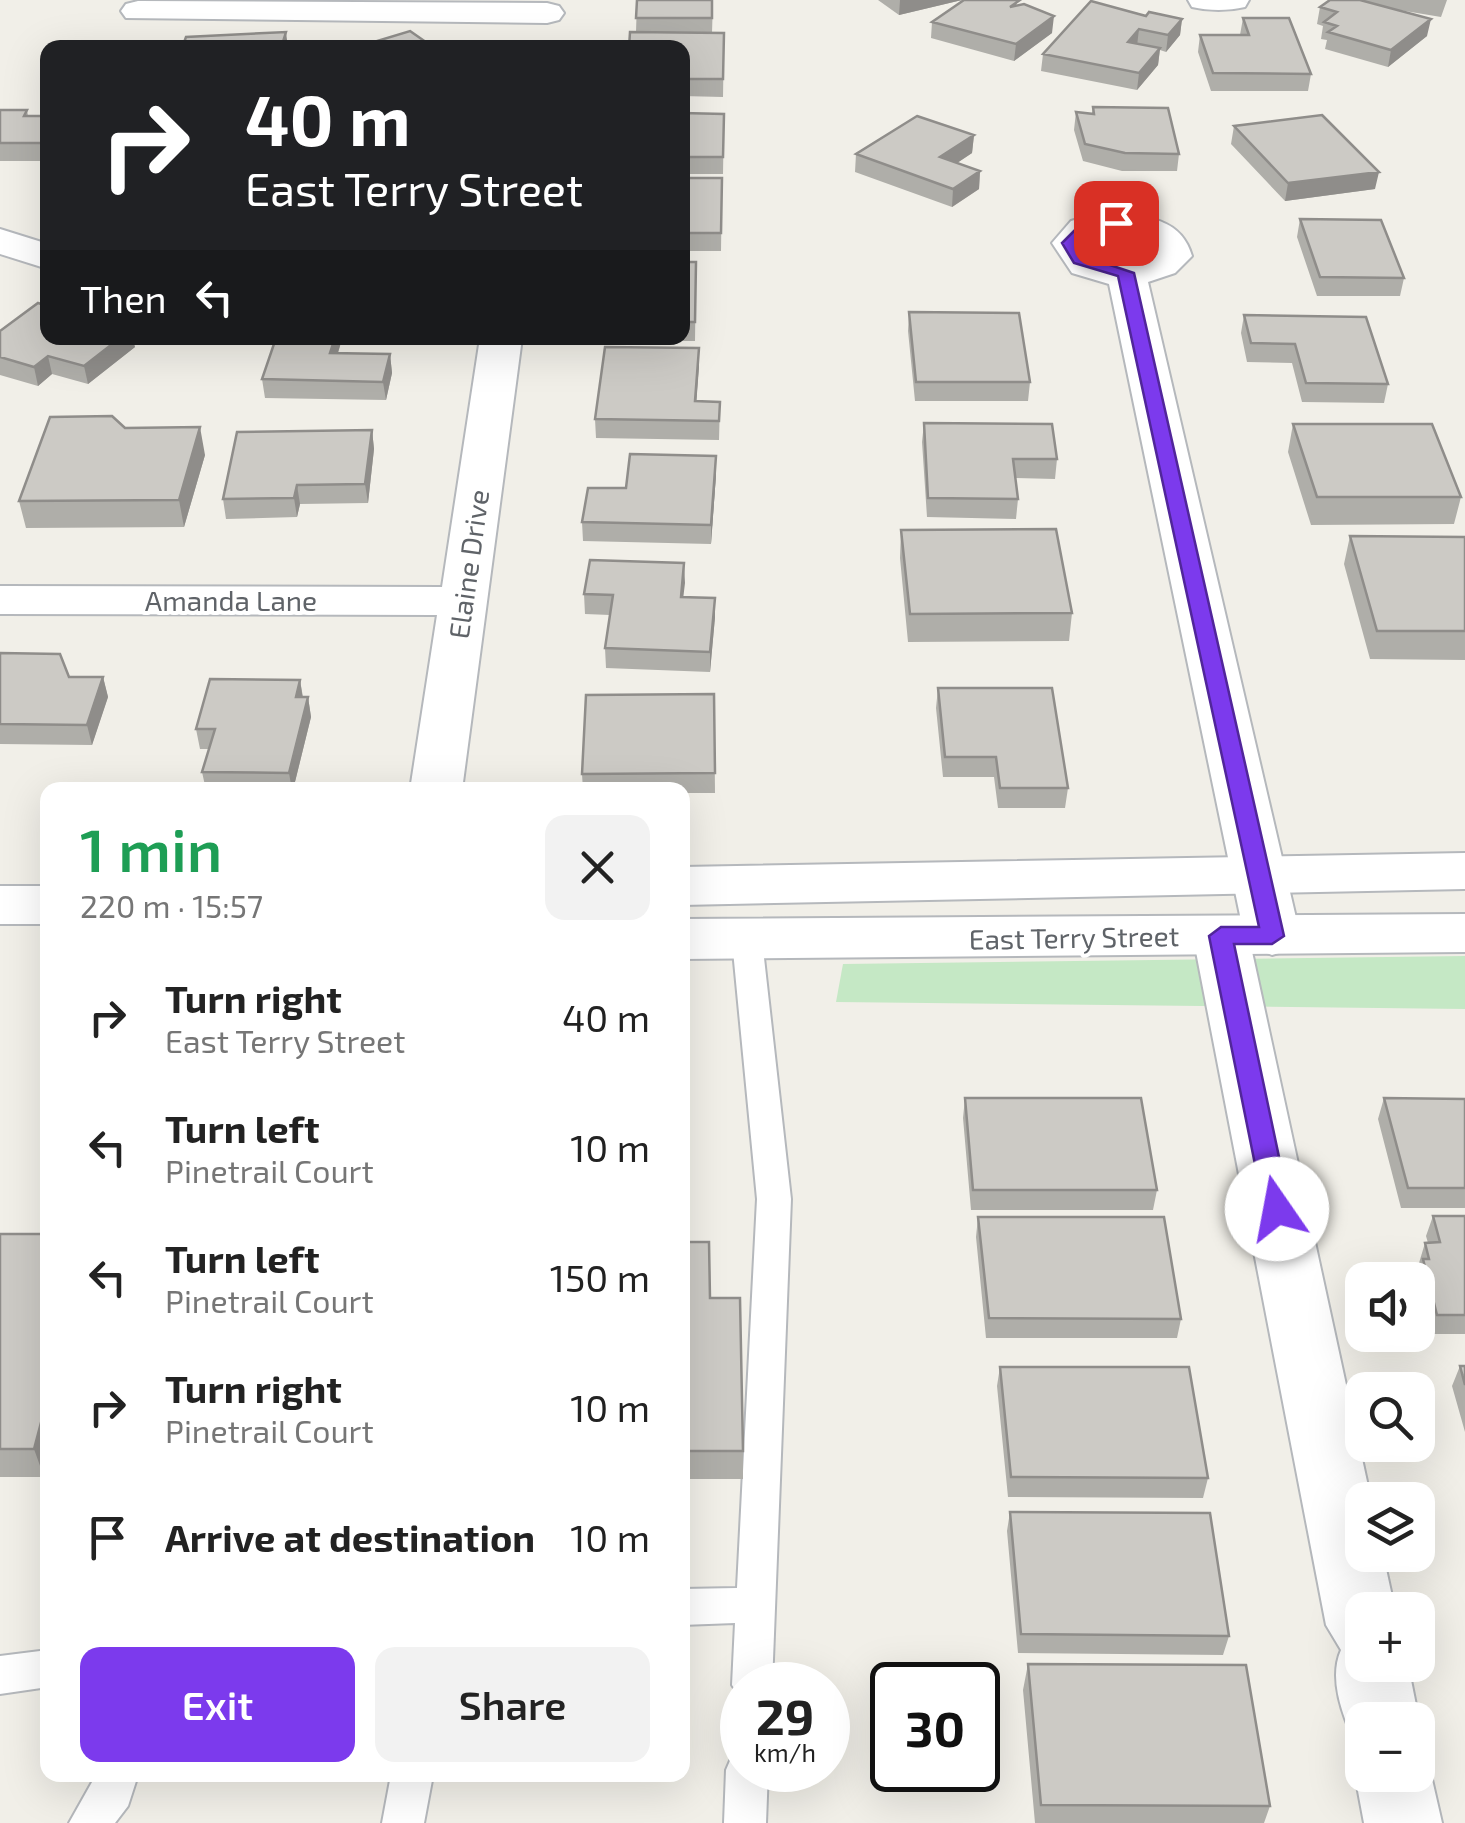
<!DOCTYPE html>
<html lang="en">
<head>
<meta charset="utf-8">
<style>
  body { margin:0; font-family:"Exo 2",sans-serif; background:#f2f2f2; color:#222; height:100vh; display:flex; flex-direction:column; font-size:38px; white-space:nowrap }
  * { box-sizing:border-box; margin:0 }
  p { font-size:32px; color:#767676 }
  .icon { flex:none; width:55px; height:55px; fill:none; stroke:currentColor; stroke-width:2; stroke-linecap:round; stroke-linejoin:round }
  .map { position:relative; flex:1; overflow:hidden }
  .details { position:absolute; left:40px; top:782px; width:650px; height:1000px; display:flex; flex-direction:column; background:#fff; border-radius:20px; box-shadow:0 10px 40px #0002 }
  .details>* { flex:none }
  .banner { position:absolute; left:40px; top:40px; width:650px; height:305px; border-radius:20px; box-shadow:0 10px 40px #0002; background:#202124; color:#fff; overflow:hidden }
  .buttons { position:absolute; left:1345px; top:1262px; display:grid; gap:20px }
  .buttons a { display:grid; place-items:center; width:90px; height:90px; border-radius:20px; background:#fff; box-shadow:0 10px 40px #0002; font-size:50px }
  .speed { position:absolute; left:720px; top:1662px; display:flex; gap:20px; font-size:50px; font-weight:700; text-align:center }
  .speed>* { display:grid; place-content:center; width:130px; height:130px; border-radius:50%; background:#fff; box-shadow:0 10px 40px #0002; line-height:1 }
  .speed small { font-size:25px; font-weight:400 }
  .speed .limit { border:5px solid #111; border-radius:15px; background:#fff; color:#111 }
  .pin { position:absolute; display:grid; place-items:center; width:85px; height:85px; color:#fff; margin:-42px; border-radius:20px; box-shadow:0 5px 15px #0006 }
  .me { position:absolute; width:110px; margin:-55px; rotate:348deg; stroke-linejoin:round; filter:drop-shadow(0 0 8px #0008) }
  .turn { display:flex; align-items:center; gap:35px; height:210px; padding:0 40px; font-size:45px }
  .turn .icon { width:130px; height:130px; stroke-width:2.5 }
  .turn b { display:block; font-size:70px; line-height:85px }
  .then { display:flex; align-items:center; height:95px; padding:0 40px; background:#0003; gap:20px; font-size:38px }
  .round { display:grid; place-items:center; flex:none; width:105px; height:105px; border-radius:20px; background:#f2f2f2 }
  .overview { display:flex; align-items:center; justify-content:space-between; height:170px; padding:0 40px }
  h1 { font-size:60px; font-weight:600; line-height:75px; color:#1e9e55 }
  .primary-button { display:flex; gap:20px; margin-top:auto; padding:20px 40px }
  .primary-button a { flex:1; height:115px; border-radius:20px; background:#7c3aed; color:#fff; font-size:40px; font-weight:600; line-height:115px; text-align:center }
  .primary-button a+a { background:#f2f2f2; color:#222 }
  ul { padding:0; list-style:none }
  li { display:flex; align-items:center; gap:30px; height:130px; padding:0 40px }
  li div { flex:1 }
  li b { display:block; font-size:38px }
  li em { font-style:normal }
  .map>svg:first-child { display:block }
  .green { fill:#c5e8c5 }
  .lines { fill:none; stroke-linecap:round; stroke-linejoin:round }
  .service-casing { stroke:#b5b8bc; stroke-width:4 }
  .minor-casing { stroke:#b5b8bc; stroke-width:4 }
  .tertiary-casing { stroke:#b5b8bc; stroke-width:4 }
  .service { fill:#fff; fill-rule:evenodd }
  .minor { fill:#fff; fill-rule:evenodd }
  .tertiary { fill:#fff; fill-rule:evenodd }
  .wall { fill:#afaea9 }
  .shaded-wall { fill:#8f8d8a }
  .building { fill:#cccac5; stroke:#8f8d8a; stroke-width:2.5 }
  .route { fill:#7c3aed; stroke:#51269a; stroke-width:2.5 }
  .labels { text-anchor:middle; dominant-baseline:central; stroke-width:8; stroke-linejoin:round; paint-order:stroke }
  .street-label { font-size:28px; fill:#5f6368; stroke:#fff }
</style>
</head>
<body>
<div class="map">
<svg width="1465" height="1823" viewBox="0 0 1465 1823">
  <rect width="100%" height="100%" fill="#f1efe8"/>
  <path class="green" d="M1465 956V1009L836 1002 843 964Z"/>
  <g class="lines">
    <g class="service-casing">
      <path id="service" d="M747 929 758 932 762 940 791 1199 772 1685H742V1700L732 1685 735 1623 682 1625V1589L737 1588 757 1199 732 940 736 932Z
        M48 1650V1687L0 1694V1656Z
        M742 1752V1770H768L766 1823H724L726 1770 732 1756Z
        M96 1775H138L128 1806 115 1823H69Z
        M391 1775H433L424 1823H382Z"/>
    </g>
    <g class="minor-casing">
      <path id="minor" d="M1188 0H1249L1245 7C1228 11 1209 11 1192 7Z
        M138 1 547 3 559 6 564 13 559 20 547 23 126 18 121 11 126 4Z
        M1099 213C1136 216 1180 213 1192 256L1175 273 1148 282 1300 935 1292 949 1272 955 1251 947 1371 1500H1362V1555H1383L1395 1610H1362V1665H1408L1419 1720 1418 1724V1720H1362V1748L1356 1745C1343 1717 1328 1679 1341 1650L1326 1625 1193 936 1201 922 1221 916 1242 925 1109 284 1072 273 1052 243 1071 221ZM1102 236 1138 239 1152 253C1132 265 1104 267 1091 245Z
        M0 229 48 244V269L0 254Z
        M480 338H522L462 790H410L437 615 0 614V586L442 587Z
        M1418 1748 1431 1775 1442 1823H1364L1355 1775 1362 1758V1775H1418Z"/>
    </g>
    <g class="tertiary-casing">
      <path id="tertiary" d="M1465 853V889L682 905V867Z
        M0 886H48V924H0Z
        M1465 914V952L682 959V919Z"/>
    </g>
    <use href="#service" class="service"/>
    <use href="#minor" class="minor"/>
    <use href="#tertiary" class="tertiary"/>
  </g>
  <path class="wall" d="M637 0H713L712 33H724L723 97 682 96V48L636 32Z
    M878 0H962L899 15Z
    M1330 0H1447L1441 17 1399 10 1427 36 1388 67 1325 49 1327 40 1321 39 1323 26 1317 24 1320 7Z
    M1026 5 1052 33 1014 61 931 38 932 22Z
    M1146 16 1182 19 1180 35 1166 52 1160 50 1158 65 1137 90 1041 71 1043 54Z
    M1243 18 1311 74 1308 91H1211L1198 52 1200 35H1240Z
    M1093 107 1179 154 1177 171H1122L1083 161 1074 130 1076 112 1092 114Z
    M0 110H27L28 116H48V161H0Z
    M682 113 724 114 723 174H682Z
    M1234 126 1375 189 1285 201 1231 144Z
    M974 135 972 153 957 163 980 171 979 189 952 207 855 172 856 154Z
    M682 178H722L721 251H682Z
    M1300 219 1404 278 1400 296H1317L1297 237Z
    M682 262H696L695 341H610V338H682Z
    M909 312 1030 382 1028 401H915L908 331Z
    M1244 315 1388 384 1384 403 1302 402 1292 363 1247 362 1241 333Z
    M0 331 135 347 88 384 52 374 38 386 0 375Z
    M342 339 338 353 390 354 392 373 386 400 265 398 262 379Z
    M699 348 696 401 720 402 719 440 596 438 595 419Z
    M924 423 1057 459 1055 479 1015 478 1018 499 1016 519 927 517 922 442Z
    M1293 424 1461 497 1454 524 1311 525 1288 452Z
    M125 428 205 455 184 527 26 528 19 501Z
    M372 430 374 449 368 503 300 504 297 517 226 519 223 499Z
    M716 475 711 544 583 541 582 522 626 488Z
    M901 530 1072 613 1069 641 908 642 900 558Z
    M1350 536 1465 537V660L1370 659 1344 564Z
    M684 563 683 597 715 617 710 672 606 668 605 648 610 615 585 614 584 594Z
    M0 653 69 677H103L108 697 92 745 0 744Z
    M300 680 303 697H308L311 717 293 790H206L202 772 209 749H200L196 729Z
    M938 688 1068 788 1065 808H998L994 777H943L936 708Z
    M714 694 715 793H682V790H583L582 774Z
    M965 1098 1157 1190 1153 1210H971L963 1118Z
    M1384 1098 1465 1099V1208H1401L1378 1119Z
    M1433 1216H1465V1334H1431L1417 1280 1420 1269 1419 1263 1425 1243H1428L1426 1236Z
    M978 1217 1181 1319 1177 1338H986L976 1237Z
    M0 1234H48V1464L44 1477H0Z
    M682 1242 710 1298 743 1451V1479H682Z
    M1460 1366H1465V1432L1452 1386Z
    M1000 1367 1208 1478 1203 1498 1008 1497 997 1386Z
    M1010 1512 1229 1636 1223 1655 1018 1653 1007 1531Z
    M1028 1664 1270 1806 1264 1823H1035L1023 1690Z"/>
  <path class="shaded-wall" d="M900 0H962L899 15Z
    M1054 16 1052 33 1014 61 1016 44Z
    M1182 19 1180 35 1166 52 1168 35Z
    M1431 19 1427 36 1388 67 1391 50Z
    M1139 29 1137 46 1128 42Z
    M286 32 288 48H281Z
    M1160 48 1158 65 1137 90 1139 73Z
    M974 135 972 153 939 175 940 157Z
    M980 171 979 189 952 207 953 189Z
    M1379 172 1375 189 1285 201 1288 183Z
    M120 338H133L135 347 88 384 84 366Z
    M335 338H342V339L332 372 330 353Z
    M699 348V367L695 420V401Z
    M390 354 392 373 386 400 383 382Z
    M48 356 52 374 38 386 34 367Z
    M200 427 205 455 184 527 179 500Z
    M372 430 374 449 368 503 365 484Z
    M716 456V475L711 544V525Z
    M297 485 300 504 297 517 294 498Z
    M684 563 685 583 681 616V597Z
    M715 598V617L710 672V652Z
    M103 677 108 697 92 745 87 725Z
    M300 680 303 700 296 697Z
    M308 697 311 717 293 790H292L289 773Z
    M48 1396V1464L44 1477 34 1449Z"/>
  <path class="building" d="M637 0H712V18H636Z
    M964 0H1020L1010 7 1024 4 1054 16 1016 44 932 22Z
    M1330 0H1360L1431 19 1391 50 1328 32 1337 26 1324 22 1337 12 1320 7Z
    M1091 1 1146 16 1149 12 1182 19 1168 35 1139 29 1128 42 1160 48 1139 73 1043 54Z
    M1243 18H1289L1311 74 1213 73 1200 35H1249Z
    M410 31 433 47 354 48Z
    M286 32 281 48H182L186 37Z
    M630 32 724 33 723 79H682V48H629Z
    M1093 107 1168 108 1179 154 1125 153 1085 144 1076 112 1094 114Z
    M0 110H27L24 116H48V143H0Z
    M682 113 724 114 723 157H682Z
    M1322 115 1379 172 1288 183 1234 126Z
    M917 116 974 135 940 157 980 171 953 189 856 154Z
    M682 178H722L721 233H682Z
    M1300 219 1381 220 1404 278 1320 277Z
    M682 262H696L695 322H682Z
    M38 303 48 306V338H120L84 366 48 356 34 367 0 357V331Z
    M909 312 1019 313 1030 382H916Z
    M1244 315 1366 317 1388 384 1306 383 1295 344 1251 343Z
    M276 338H335L330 353 390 354 383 382 262 379Z
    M605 347 699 348 695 401 720 402 719 421 595 419Z
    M112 416 125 428 200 427 179 500 19 501 50 417Z
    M924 423 1052 424 1057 459H1013L1018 499 928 498Z
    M1293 424H1432L1461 497H1317Z
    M372 430 365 484 297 485 294 498 223 499 237 432Z
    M630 454 716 456 711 525 582 522 588 488H626Z
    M1056 529 1072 613 910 614 901 530Z
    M1350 536 1465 537V631H1377Z
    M590 560 684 563 681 597 715 598 710 652 605 648 613 595 584 594Z
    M0 653 60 654 69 677H103L87 725 0 724Z
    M210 679 300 680 296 697H308L289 773 202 772 215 729H196Z
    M938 688H1052L1068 788H1000L996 757H945Z
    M714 694 715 773 582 774 586 695Z
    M965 1098H1141L1157 1190H973Z
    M1384 1098 1465 1099V1188H1408Z
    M1433 1216H1465V1315H1437L1423 1259H1429L1425 1243 1440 1242Z
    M978 1217H1164L1181 1319 989 1318Z
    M0 1234H48V1396L34 1449H0Z
    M682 1242H709L710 1298H740L743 1451H682Z
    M1460 1366H1465V1385Z
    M1000 1367H1189L1208 1478 1011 1477Z
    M1010 1512 1210 1513 1229 1636 1021 1634Z
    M1028 1664 1246 1665 1270 1806 1041 1805Z"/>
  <path class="route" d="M1116 218 1124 223 1122 227 1090 232 1079 243 1086 257 1134 273 1284 936 1272 944H1234L1290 1209 1277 1219 1264 1209 1209 936 1221 927H1259L1118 276 1074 263 1062 243 1080 225Z"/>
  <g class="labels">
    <g class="street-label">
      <text transform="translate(468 564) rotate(-82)">Elaine Drive</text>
      <text x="231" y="600">Amanda Lane</text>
      <text transform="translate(1074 937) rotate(-1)">East Terry Street</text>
    </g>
  </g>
</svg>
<div class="buttons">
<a><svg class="icon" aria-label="sound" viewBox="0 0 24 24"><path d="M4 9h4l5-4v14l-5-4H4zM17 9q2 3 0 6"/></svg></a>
<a><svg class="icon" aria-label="search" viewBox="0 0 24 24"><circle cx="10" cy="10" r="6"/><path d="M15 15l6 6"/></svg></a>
<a><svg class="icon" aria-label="layers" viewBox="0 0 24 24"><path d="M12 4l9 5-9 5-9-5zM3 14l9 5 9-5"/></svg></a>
<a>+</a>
<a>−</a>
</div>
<div class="speed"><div>29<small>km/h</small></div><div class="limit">30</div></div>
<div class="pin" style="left:1116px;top:223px;background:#d93025"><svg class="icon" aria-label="arrive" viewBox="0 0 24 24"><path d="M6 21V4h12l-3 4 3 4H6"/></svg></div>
<svg class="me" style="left:1277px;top:1209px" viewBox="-20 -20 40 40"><circle r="19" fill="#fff"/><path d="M0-13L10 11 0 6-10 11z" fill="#7c3aed"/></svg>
<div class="banner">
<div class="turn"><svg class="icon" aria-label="right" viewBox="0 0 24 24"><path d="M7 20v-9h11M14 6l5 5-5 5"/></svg><div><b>40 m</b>East Terry Street</div></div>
<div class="then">Then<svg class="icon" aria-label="left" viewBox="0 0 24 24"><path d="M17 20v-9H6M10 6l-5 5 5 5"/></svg></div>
</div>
<section class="details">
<div class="overview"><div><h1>1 min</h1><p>220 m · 15:57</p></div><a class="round"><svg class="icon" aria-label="close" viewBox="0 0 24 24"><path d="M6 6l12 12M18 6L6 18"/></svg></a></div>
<ul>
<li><svg class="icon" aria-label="right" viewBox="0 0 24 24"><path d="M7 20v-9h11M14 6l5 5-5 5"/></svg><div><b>Turn right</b><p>East Terry Street</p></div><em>40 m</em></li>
<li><svg class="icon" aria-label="left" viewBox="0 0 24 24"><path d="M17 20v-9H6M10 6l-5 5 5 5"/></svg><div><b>Turn left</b><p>Pinetrail Court</p></div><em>10 m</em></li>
<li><svg class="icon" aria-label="left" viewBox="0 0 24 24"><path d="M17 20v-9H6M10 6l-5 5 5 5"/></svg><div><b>Turn left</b><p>Pinetrail Court</p></div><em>150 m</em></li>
<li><svg class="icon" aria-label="right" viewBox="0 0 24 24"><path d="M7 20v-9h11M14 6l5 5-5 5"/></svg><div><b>Turn right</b><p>Pinetrail Court</p></div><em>10 m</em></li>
<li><svg class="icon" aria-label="arrive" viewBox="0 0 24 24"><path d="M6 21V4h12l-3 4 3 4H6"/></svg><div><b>Arrive at destination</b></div><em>10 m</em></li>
</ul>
<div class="primary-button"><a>Exit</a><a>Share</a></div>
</section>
</div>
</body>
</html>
